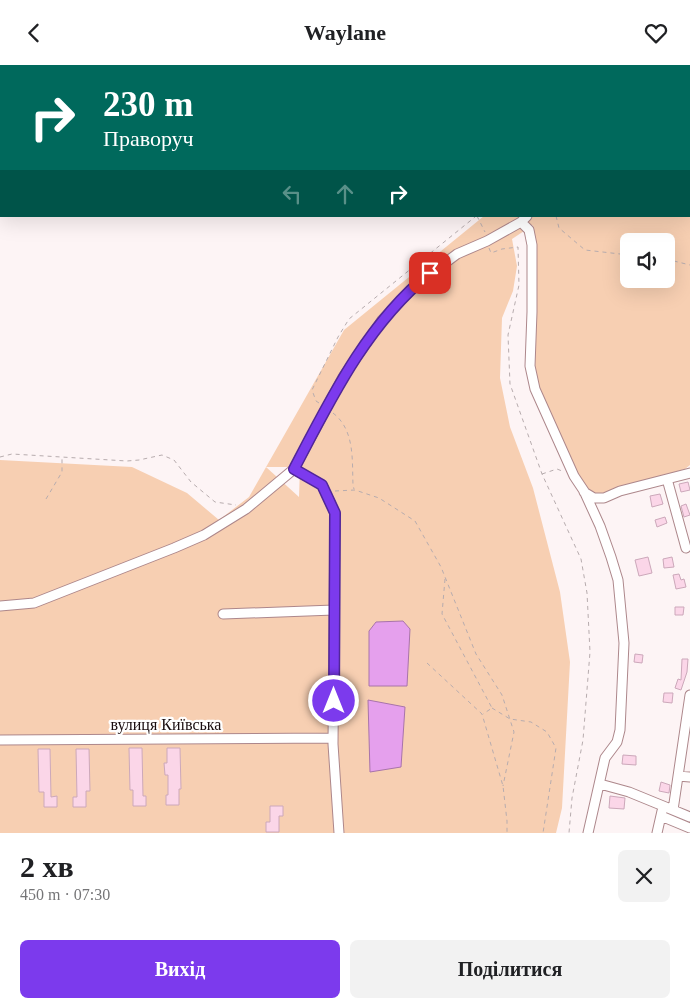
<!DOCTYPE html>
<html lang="uk">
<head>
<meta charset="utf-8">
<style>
  body { margin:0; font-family:Georgia,serif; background:#f2f2f2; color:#202124; height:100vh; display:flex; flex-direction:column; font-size:19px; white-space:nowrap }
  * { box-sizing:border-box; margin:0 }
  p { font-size:16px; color:#757577 }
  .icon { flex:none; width:28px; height:28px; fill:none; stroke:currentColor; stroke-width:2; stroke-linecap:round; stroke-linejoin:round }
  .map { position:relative; height:768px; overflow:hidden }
  .panel { display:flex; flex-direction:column; background:#fff; flex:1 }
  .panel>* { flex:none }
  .guide { position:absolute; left:0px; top:0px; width:690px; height:152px; box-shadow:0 5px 20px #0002; background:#00695c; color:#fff; overflow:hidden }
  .controls { position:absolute; left:620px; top:168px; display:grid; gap:10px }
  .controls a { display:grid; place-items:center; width:55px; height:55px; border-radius:8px; background:#fff; box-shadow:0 5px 20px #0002; font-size:25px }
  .pin { position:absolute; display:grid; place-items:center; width:42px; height:42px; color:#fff; margin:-21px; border-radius:10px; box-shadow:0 2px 8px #0006 }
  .me { position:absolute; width:55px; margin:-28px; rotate:0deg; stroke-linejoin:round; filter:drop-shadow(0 0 4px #0008) }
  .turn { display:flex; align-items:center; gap:18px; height:105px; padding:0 20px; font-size:22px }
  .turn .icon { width:65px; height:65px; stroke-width:2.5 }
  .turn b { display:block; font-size:35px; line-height:42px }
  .lanes { display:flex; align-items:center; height:48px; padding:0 20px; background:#0003; justify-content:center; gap:25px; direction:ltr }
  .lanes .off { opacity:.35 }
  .round { display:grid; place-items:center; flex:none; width:52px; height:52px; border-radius:8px; background:#f2f2f2 }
  .head { display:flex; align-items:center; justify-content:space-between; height:85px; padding:0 20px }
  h1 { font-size:30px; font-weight:700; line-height:38px }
  .button { display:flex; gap:10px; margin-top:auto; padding:10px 20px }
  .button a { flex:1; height:58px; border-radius:8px; background:#7c3aed; color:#fff; font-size:20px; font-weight:700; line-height:58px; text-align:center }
  .button a+a { background:#f2f2f2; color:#202124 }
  header { display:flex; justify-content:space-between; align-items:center; height:65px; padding:0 20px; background:#fff; font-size:22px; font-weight:700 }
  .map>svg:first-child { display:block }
  .green { fill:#f7cfb2; fill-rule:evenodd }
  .water { fill:#e5a0ed; stroke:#a874aa }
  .building { fill:#fbd6e8; stroke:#cca8ba }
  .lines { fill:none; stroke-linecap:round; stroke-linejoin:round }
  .minor-casing { stroke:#ad878b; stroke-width:11 }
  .path { stroke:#b7acae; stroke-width:1; stroke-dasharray:4 4; stroke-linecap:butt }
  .minor { stroke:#fff; stroke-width:9 }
  .route-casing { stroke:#51269a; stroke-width:12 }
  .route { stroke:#7c3aed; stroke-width:9 }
  .labels { text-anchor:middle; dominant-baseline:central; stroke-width:4.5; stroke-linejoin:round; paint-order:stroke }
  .street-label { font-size:16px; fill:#190c0e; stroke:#fff }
</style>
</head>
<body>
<header><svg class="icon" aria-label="back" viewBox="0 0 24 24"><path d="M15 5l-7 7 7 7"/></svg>Waylane<svg class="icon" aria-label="heart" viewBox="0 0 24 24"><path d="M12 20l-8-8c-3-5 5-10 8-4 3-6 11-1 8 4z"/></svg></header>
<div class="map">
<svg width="690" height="768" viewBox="0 0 690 768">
  <rect width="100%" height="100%" fill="#fdf4f5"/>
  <path class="green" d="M469 0H690V400L685 404 599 429 586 426 543 334 535 308 536 189 533 160 512 174 517 201 513 226 502 253 500 313 510 362 533 423 560 527 570 597 562 743 556 768H0V395L132 402 187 428 219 455 249 432 344 265 484 151H689V1ZM629 176H666V214H629ZM266 402H300L299 432Z"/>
  <path class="water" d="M403 556 410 564 407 621H369V566L376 557Z
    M368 635 405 642 401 702 370 707Z"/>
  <path class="building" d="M688 417 690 425 681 427 679 419Z
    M660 429 663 439 652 442 650 431Z
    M686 439 690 450 684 452 681 441Z
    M665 452 667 458 657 462 655 455Z
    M648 492 652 508 639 511 635 495Z
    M672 492 674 502 664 503 663 494Z
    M679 509 681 515 684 514 686 522 676 524 673 510Z
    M675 542H684L683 550H675Z
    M635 589 643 590 642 598 634 597Z
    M682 594H688L687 607 681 625 675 623 678 614 681 615Z
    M664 628H673L672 638 663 637Z
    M129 683H142L143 731H146V741H133V725H130Z
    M167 683H180L181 724H179V740H166V730H168V710H165L164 698H167Z
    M38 684H50L51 732 57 731V742H44V727H39Z
    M76 684H89L90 726H86V742H73V732H77Z
    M623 690 636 691V700L622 699Z
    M661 717 670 720 669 728 659 726Z
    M610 731 625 733 624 744 609 743Z
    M270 741H283V751H279V767H266V757H270Z"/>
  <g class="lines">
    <g class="minor-casing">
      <path id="minor" d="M528 1V0
        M521 157 529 165 532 180V247L530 301 535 324 574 411 584 426 600 461 611 492 618 515 624 578 620 665 617 677 605 693 588 768
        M294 404 322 420 335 448 333 679 339 768
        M667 414 686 483
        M584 427 594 433H604L620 426 690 408
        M0 541 34 538 174 483 204 470 246 444 294 404 343 312 382 255 417 219 457 189 487 176 521 157 527 151
        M223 549 334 545
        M0 675 333 673
        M678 711 690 712
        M600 719 629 727 673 745 690 630
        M673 745 690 752
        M661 751 690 763
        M657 768 662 746"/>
    </g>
    <path class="path" d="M459 0 460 1
      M477 151 485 167
      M556 151 559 163 585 185 629 190
      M489 183 491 188 502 184 518 182 519 220 508 270 510 319 542 409 581 494 587 528 590 587 583 675 572 733 569 768
      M666 194 690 200
      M319 338 316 336 312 325 338 272 349 254 475 152
      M333 348C355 365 352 395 353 420L354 424
      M0 392 12 389 127 396 139 395 162 390 174 395 191 417 215 437 236 440
      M542 409 557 404 562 406
      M335 426 355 425 379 433 415 456 441 502 476 589 502 630 514 667 503 721
      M46 434 62 407V394
      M445 514 442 549 492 643 483 649
      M427 598 482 649 503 721 507 756V768
      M492 643 510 654 531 657 547 667 556 683 543 768"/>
    <use href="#minor" class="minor"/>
  </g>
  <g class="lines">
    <g class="route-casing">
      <path id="route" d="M334 636 335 448 322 420 294 404C331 333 367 259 430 208"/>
    </g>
    <use href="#route" class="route"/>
  </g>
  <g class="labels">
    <g class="street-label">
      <text x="166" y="659">вулиця Київська</text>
    </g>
  </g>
</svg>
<div class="controls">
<a><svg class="icon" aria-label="sound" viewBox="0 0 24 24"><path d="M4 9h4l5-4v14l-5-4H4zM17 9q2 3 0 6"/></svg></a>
</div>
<div class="pin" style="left:430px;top:208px;background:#d93025"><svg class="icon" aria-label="arrive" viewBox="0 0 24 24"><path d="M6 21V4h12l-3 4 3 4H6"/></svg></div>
<svg class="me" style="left:334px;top:636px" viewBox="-20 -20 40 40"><circle r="17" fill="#7c3aed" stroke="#fff" stroke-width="3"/><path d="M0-11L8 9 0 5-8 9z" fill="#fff"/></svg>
<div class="guide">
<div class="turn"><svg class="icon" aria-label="right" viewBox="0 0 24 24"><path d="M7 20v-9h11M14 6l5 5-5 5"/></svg><div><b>230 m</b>Праворуч</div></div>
<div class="lanes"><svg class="icon off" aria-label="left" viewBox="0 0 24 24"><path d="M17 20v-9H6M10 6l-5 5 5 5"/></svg><svg class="icon off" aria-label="ahead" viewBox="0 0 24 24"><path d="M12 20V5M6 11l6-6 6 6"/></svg><svg class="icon" aria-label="right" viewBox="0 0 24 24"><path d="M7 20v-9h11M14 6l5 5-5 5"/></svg></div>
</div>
</div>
<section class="panel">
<div class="head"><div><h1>2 хв</h1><p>450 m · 07:30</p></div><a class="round"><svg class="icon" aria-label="close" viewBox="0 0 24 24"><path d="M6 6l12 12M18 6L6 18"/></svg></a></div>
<div class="button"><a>Вихід</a><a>Поділитися</a></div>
</section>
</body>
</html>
